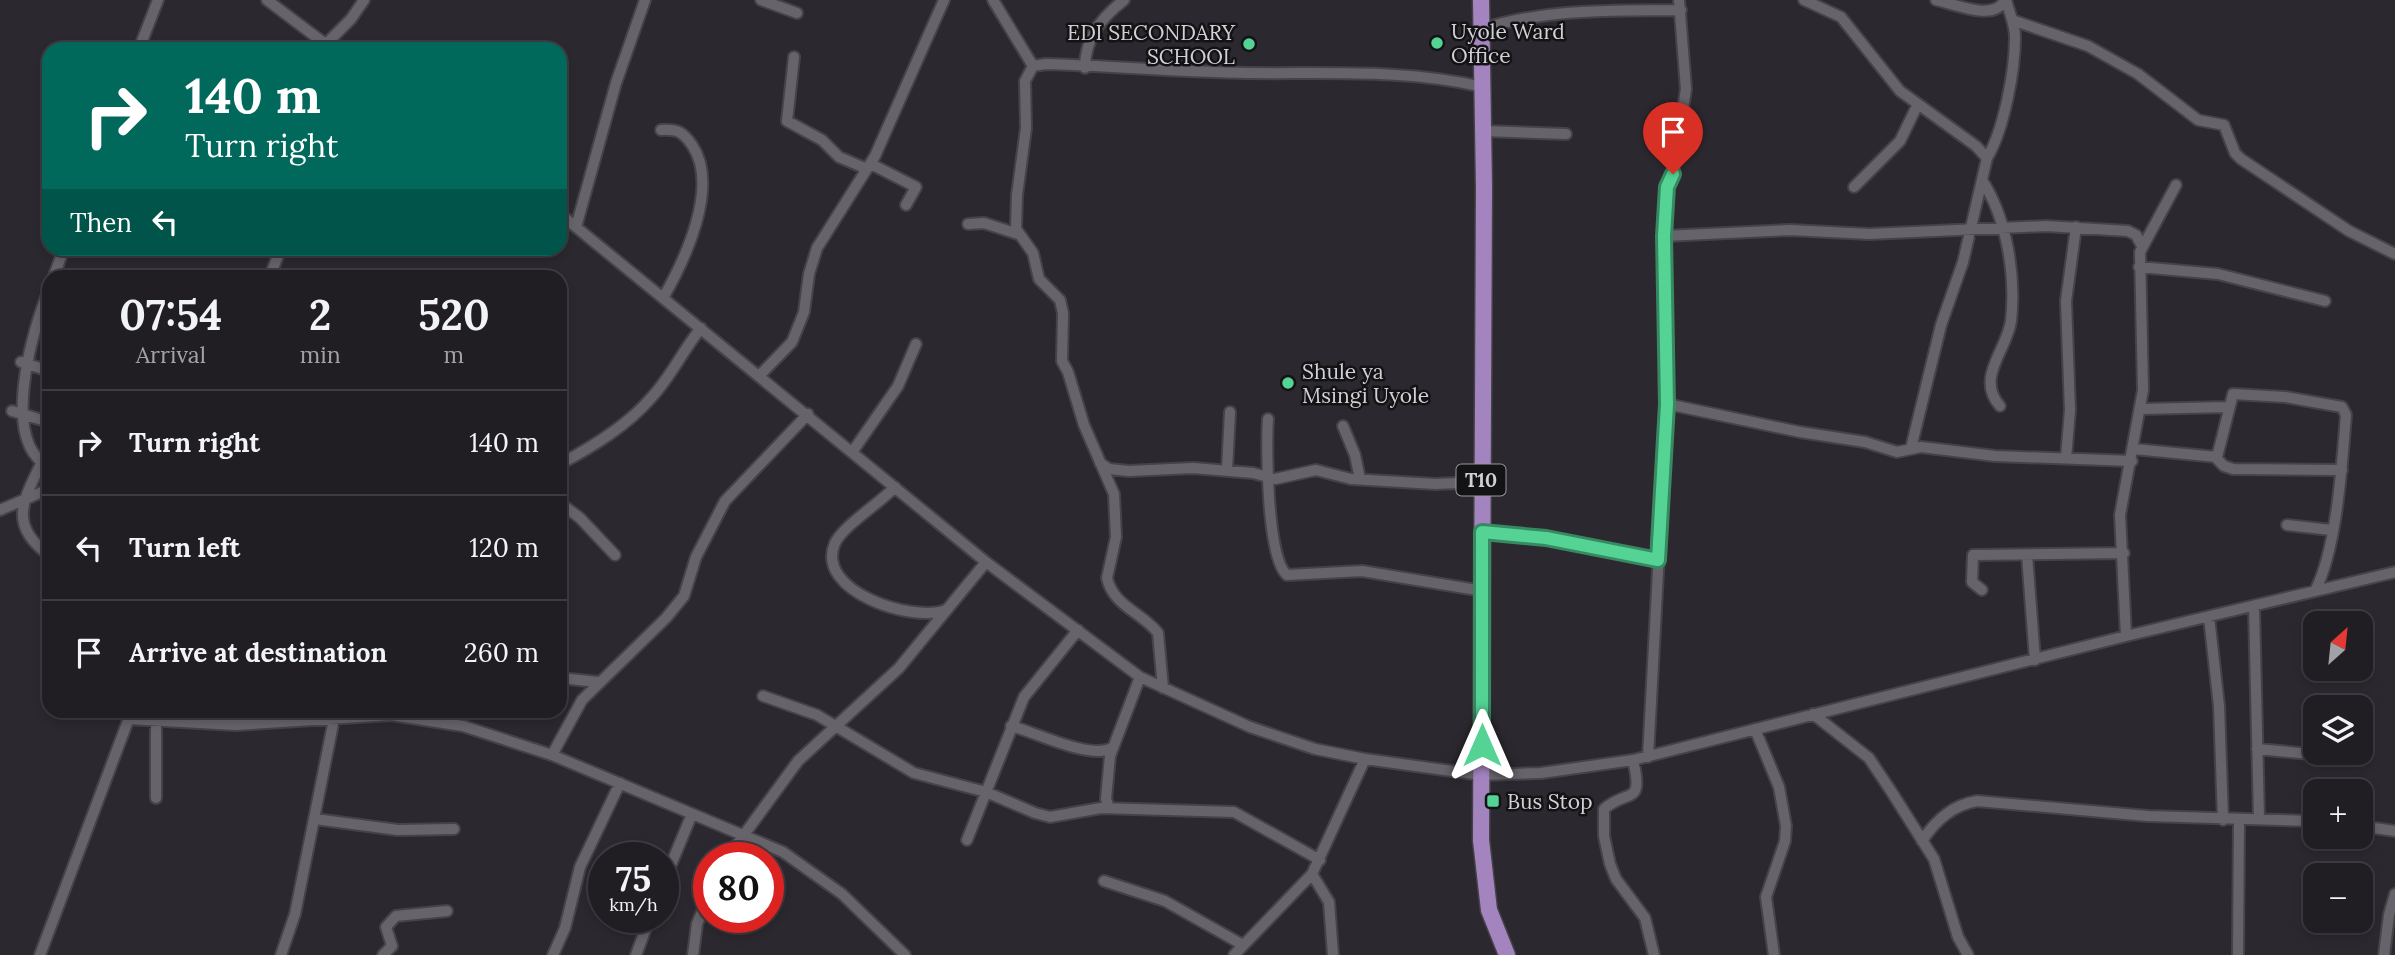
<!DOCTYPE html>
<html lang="en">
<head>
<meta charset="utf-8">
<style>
  body { margin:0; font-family:Lora,serif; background:#2d2b30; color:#f1f3f6; height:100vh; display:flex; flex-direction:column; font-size:26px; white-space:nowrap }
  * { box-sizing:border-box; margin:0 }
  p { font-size:23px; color:#a2a2a6 }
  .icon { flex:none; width:38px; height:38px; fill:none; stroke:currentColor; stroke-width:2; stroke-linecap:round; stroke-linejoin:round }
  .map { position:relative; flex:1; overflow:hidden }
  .details { position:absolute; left:42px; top:270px; width:525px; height:448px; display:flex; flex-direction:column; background:#211e23; border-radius:21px; box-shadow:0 4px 10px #0003,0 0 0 2px #3e3c41 }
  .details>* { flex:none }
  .banner { position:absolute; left:42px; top:42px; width:525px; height:214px; border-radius:21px; box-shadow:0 4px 10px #0003,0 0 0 2px #3e3c41; background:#00695c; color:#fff; overflow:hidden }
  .needle { width:46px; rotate:27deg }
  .fabs { position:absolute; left:2303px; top:611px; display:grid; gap:14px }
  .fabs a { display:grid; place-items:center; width:70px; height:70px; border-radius:14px; background:#211e23; box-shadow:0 4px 10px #0003,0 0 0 2px #3e3c41; font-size:35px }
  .speed { position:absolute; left:588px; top:842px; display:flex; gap:14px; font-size:35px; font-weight:700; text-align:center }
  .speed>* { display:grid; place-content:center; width:91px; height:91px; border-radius:50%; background:#211e23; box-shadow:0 4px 10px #0003,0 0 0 2px #3e3c41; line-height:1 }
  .speed small { font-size:18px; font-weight:400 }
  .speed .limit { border:10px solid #d22; background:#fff; color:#111 }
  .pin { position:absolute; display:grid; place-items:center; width:60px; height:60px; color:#fff; margin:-72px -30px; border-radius:50% 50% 50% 0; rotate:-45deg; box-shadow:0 0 7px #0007 }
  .pin .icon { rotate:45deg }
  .me { position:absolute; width:77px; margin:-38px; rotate:0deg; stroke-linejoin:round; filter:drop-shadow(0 0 5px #0008) }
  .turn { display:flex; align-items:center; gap:24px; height:147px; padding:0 28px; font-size:32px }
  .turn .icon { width:91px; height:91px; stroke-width:2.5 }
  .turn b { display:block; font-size:49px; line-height:60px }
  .then { display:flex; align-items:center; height:66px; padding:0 28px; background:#0003; gap:14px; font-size:26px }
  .eta { display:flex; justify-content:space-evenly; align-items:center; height:119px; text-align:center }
  .eta b { font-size:42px; font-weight:700; line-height:49px }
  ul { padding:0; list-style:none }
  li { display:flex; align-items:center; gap:21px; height:105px; padding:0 28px; border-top:2px solid #3e3c41 }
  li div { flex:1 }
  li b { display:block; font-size:26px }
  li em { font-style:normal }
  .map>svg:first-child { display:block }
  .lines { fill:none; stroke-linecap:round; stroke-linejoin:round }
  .minor-casing { stroke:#454348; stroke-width:14 }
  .highway-casing { stroke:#454348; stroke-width:19 }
  .minor { stroke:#67636b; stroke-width:10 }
  .highway { stroke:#a384be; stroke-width:16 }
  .route-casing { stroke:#378961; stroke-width:18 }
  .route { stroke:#54d395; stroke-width:12 }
  .poi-dot { fill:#54d395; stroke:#131215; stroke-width:2.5 }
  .labels { text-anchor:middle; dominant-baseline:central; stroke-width:5; stroke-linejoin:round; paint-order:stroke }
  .shield { fill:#131215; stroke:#99979b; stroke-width:2 }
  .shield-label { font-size:19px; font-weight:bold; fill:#d2d0d5 }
  .poi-label { font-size:21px; fill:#d2d0d5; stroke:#131215; text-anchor:start }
</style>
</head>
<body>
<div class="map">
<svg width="2395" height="955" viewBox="0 0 2395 955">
  <rect width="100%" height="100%" fill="#2c282f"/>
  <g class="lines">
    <g class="minor-casing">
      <path id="minor" d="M267 0 332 49
        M761 0 797 13
        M993 0 1033 66
        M1804 0 1841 17 1900 91 1976 146 1987 158 1963 262 1941 325 1911 448
        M1936 0C1955 4 1994 22 2005 0
        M2012 20 2088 46 2138 74 2198 120 2224 125 2235 153 2241 159 2349 231 2395 254
        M1482 29C1547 8 1613 11 1681 10
        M326 44 351 19 364 0
        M139 49 158 0
        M794 57 787 121 822 140 839 157 867 169
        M1085 68C1085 38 1101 18 1124 0
        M661 130C678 129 683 132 692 145 720 186 685 260 663 298
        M1483 131 1566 134
        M1987 158C2004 130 2015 70 2015 37 2015 24 2009 12 2006 0
        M871 164 916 187 906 205
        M1982 180C2007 219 2016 275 2011 321 2007 350 1975 378 2000 406
        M1854 187 1900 141 1917 106
        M560 214 986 562 1140 677 1250 727 1315 749 1365 759 1481 775 1541 773 1633 760 2126 636 2395 572
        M968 224 984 223 1018 234
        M576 227 616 83 645 0
        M1664 236 1790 230 1869 234 2046 226 2128 231 2136 235 2142 246
        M2139 267 2218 274 2325 301
        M54 276 64 248
        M270 276 281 248
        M49 289C31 336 0 441 49 467
        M21 362 49 371
        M759 376 792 342 804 312 809 274 817 248 875 156 944 0
        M1667 404 1800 432 1865 442 1897 452 1921 447 1995 456 2132 461
        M2141 409 2227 407
        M12 411 49 422
        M1268 419C1266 447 1267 559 1287 575L1362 571 1483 591
        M1343 426 1355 455 1360 479
        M2134 449 2217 457 2233 394 2285 397 2342 407 2346 415C2342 463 2337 549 2315 591
        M853 451 898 386 916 344
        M2215 457 2224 466 2233 469 2342 470
        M2066 458 2070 410 2066 301 2076 227
        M1100 463 1109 469 1129 471 1193 468 1253 473 1275 479 1316 470 1351 479 1435 484 1481 482
        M41 464C22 502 9 526 49 555
        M560 464C592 447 627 426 651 398 671 377 683 350 701 328
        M1227 470 1230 412
        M895 487C880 503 844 525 835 543 814 591 912 623 946 610
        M560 503 580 518 615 555
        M0 510 49 489
        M2287 525 2331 530
        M1482 532 1546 538 1658 560
        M2027 555 2035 660
        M1982 590 1972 582 1973 555 2124 553
        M2254 607 2259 818
        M2209 617 2219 706 2223 820
        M2126 636 2120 515 2143 390 2140 252 2176 185
        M560 678 598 682
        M1163 688 1158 633C1143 613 1113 606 1107 578L1116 537 1114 494 1084 425 1068 372 1062 361 1063 313 1060 300 1039 279 1033 253 1016 229 1017 195 1026 128 1025 81 1033 66 1046 64C1113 66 1181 72 1248 73 1326 74 1407 69 1483 87
        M763 696 817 715 914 773 986 792 1035 813 1050 817 1101 808 1234 812 1320 860
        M1813 714 1869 758 1891 791 1934 859 1958 937 1968 955
        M129 719 236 725 391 715 463 726 552 755 783 852 842 894 905 955
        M156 722V798
        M1011 726C1035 732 1090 760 1112 748
        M1755 729 1779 787 1786 826 1785 841 1766 897 1774 955
        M2257 749 2343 757
        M552 755 582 700 666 618 684 596 696 557 725 501 808 414
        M1648 757 1667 404 1664 236 1667 187 1673 174 1686 89 1679 0
        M1633 760C1644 807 1628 788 1604 809V836L1610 864 1616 879 1645 918 1654 955
        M1109 808 1106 799 1110 756 1140 677
        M315 819 398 830 454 829
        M2361 826 2395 831
        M967 840 1024 697 1078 630
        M1922 841C1935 821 1952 805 1977 801L2148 816 2315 821
        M727 858 798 761 899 668 986 562
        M1312 874 1329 902 1333 955
        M1104 881 1165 901 1243 945
        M663 884 692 814
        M40 955 132 710
        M281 955 295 914 334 719
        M383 955 392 946 386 927 396 916 447 911
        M553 955 565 928 580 867 620 783
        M636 955 650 917
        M693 955 697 924 709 895
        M1234 955 1312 874 1365 759
        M2238 955 2239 819
        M2384 955 2389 915 2395 894"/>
    </g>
    <g class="highway-casing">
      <path id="highway" d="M1481 0 1484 187 1481 840 1489 910 1507 955"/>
    </g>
    <use href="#minor" class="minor"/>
    <use href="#highway" class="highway"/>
  </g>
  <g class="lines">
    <g class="route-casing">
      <path id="route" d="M1482 745V532L1546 538 1658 560 1667 404 1664 236 1667 187 1673 174"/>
    </g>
    <use href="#route" class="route"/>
  </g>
  <g class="poi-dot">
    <circle cx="1437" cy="43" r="7"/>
    <circle cx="1249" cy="44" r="7"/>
    <circle cx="1288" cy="383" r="7"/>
    <rect x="1486" y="794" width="14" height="14" rx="3.5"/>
  </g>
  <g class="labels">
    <rect class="shield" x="1456.5" y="464.5" width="49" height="31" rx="5"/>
    <g class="shield-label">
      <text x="1481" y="480">T10</text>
    </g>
    <g class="poi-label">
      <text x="1451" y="31">Uyole Ward<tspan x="1451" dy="24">Office</tspan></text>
      <text x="1235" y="32" text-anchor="end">EDI SECONDARY<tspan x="1235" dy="24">SCHOOL</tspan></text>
      <text x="1302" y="371">Shule ya<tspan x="1302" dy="24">Msingi Uyole</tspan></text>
      <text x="1507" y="801">Bus Stop</text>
    </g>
  </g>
</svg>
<div class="fabs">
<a><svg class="needle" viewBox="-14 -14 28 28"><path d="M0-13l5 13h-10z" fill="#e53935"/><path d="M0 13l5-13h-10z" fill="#a2a2a6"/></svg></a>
<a><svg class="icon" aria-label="layers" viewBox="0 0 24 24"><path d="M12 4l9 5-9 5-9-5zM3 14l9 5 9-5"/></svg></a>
<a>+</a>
<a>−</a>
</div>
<div class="speed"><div>75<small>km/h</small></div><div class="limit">80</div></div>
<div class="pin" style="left:1673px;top:174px;background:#d93025"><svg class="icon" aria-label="arrive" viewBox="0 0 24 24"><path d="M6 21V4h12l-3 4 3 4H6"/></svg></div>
<svg class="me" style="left:1482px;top:745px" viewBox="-20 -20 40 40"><path d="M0-17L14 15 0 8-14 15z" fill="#54d395" stroke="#fff" stroke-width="4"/></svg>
<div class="banner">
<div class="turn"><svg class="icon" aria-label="right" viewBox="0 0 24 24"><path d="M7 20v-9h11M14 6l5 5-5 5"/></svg><div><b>140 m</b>Turn right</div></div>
<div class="then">Then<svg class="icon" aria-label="left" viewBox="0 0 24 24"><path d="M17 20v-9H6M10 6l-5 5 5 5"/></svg></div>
</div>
<section class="details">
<div class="eta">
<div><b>07:54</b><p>Arrival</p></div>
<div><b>2</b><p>min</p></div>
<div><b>520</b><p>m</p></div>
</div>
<ul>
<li><svg class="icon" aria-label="right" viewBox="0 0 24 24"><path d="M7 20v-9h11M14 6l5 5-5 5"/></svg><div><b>Turn right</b></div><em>140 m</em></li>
<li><svg class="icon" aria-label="left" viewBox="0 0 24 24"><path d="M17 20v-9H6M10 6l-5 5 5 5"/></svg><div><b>Turn left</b></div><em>120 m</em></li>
<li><svg class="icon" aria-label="arrive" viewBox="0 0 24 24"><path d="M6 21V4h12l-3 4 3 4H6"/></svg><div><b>Arrive at destination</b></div><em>260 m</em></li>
</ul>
</section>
</div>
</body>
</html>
